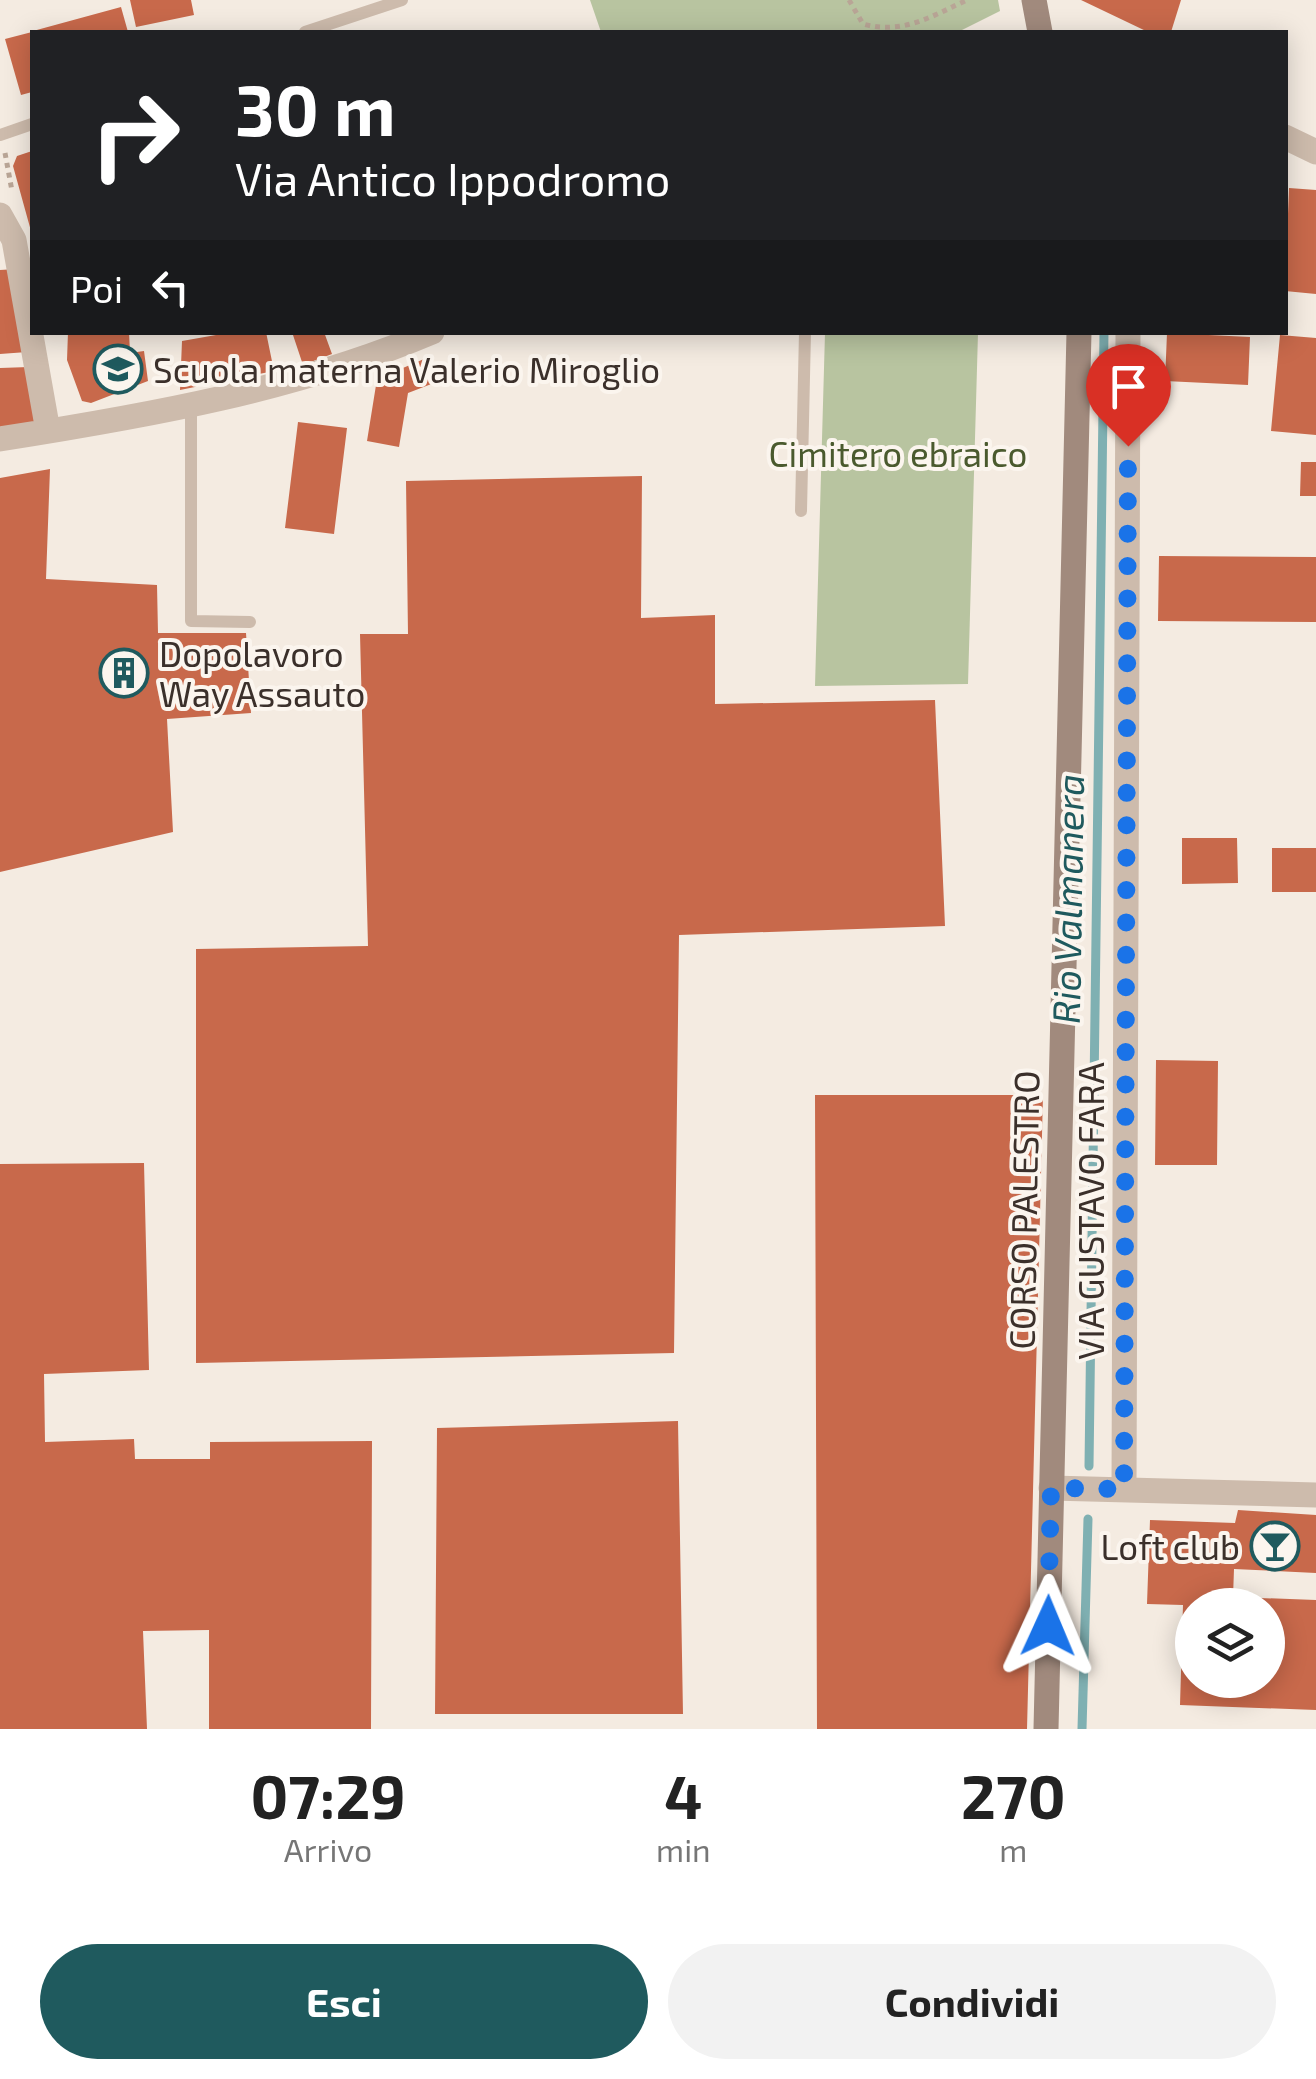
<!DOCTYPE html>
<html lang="it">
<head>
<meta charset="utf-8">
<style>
  body { margin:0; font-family:"Exo 2",sans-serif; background:#f2f2f2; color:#222; height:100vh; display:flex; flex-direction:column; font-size:38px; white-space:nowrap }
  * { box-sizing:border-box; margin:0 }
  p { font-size:32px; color:#767676 }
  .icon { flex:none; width:55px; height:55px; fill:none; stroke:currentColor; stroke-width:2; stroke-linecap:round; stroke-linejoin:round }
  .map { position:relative; height:1729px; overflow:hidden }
  .details { display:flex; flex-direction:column; background:#fff; flex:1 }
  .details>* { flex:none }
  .banner { position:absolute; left:30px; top:30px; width:1258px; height:305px; border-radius:0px; box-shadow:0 5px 25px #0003; background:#202124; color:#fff; overflow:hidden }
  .buttons { position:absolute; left:1175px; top:1588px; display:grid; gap:20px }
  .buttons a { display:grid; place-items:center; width:110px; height:110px; border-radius:50%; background:#fff; box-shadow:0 5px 25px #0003; font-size:50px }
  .pin { position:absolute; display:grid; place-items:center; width:85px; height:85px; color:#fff; margin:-102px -42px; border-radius:50% 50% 50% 0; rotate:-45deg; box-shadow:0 0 10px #0007 }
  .pin .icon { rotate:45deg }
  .me { position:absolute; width:110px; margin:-55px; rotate:1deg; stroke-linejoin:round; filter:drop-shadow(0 0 8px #0008) }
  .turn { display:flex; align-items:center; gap:35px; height:210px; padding:0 40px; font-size:45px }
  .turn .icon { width:130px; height:130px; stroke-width:2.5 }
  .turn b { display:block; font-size:70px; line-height:85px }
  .then { display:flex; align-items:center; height:95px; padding:0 40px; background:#0003; gap:20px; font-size:38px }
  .eta { display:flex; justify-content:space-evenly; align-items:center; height:170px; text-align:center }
  .eta b { font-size:60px; font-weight:700; line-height:70px }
  .button { display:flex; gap:20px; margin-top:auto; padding:20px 40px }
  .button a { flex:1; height:115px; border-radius:60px; background:#1f5a5e; color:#fff; font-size:40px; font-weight:700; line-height:115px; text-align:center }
  .button a+a { background:#f2f2f2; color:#222 }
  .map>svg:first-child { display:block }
  .green { fill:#b8c4a0 }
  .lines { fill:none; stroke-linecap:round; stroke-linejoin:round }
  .stream { stroke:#7fb0b2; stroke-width:9 }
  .building { fill:#c8694b; fill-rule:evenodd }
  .path { stroke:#b9a596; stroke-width:5; stroke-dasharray:5 5; stroke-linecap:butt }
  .lane { stroke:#cdbbac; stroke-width:12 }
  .street { stroke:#cdbbac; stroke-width:25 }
  .secondary { stroke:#a18a7d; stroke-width:25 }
  .route { stroke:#1a73e8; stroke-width:18; stroke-dasharray:0 32.4 }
  .labels { text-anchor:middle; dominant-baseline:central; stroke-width:8; stroke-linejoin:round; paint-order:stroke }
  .poi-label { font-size:35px; fill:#3b302b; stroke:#fbf5ee; text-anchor:start }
  .park-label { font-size:35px; fill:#4a5a2e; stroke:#fbf5ee }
  .street-label { font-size:35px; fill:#3b302b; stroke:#fbf5ee }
  .water-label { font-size:38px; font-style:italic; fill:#1f5a5e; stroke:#fbf5ee }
</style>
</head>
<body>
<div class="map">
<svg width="1316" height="1729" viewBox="0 0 1316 1729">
  <rect width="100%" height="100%" fill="#f4ebe1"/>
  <path class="green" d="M590 0H998L1000 11 958 32H601Z
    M825 333H978L968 684 815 686Z"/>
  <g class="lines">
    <path class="stream" d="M1089 1466 1104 332
      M1082 1729 1088 1519"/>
  </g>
  <path class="building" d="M130 0H191L194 15 136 27Z
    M1081 0H1181L1171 32H1148Z
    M121 7 128 32H33V31Z
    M32 32V92L21 95 5 39Z
    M32 151V231H31L13 166 17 156Z
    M1289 188 1316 190V294L1285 291Z
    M16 269 27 352 0 354V270Z
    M68 332H129L130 353 144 351 148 381 91 403 82 401 67 360Z
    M233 332H266L274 371 180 390 182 341Z
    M292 332H324L332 354 303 365Z
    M1167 333 1250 337 1248 385 1165 381Z
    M1280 335 1316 338V435L1271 431Z
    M424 359 434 383 408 393 399 447 367 441 377 379Z
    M29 367 35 425 0 431V368Z
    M298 422 347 428 334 534 285 528Z
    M1301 462H1316V496H1300Z
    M50 469 46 579 157 585 158 633H246L251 713 167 719 173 832 0 872V478Z
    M642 476 641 618 715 615V704L935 700 945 926 679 935 674 1353 196 1363V949L368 946 360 634H408L406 481Z
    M1159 556 1316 557V622L1158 621Z
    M1182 838H1237L1238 883 1182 884Z
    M1272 848H1316V892H1272Z
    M1156 1060 1218 1061 1217 1165H1155Z
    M815 1095H1043L1027 1729H817Z
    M144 1163 149 1370 44 1374 45 1442 134 1439 135 1459H210V1442L372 1441 371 1729H209V1630L143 1631 147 1729H0V1164Z
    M678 1421 683 1714H435L437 1428Z
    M1238 1510 1316 1515V1573L1234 1569 1233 1597 1316 1600V1710L1180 1705 1183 1605 1147 1604 1150 1520 1235 1523ZM1192 1605H1268V1680H1192Z"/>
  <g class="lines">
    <path class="path" d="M849 0 863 24C903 35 932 16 967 0
      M5 153 12 191"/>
    <path class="lane" d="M305 32 402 0
      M0 135 32 124
      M191 405V621L250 622
      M801 511 805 332"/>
    <path class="street" d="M1285 137 1316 152
      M0 215 14 240 48 431
      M0 439C146 416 295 390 432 332
      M1051 1488 1316 1495
      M1124 1489 1128 332"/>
    <path class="secondary" d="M1034 0 1040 32
      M1046 1729 1079 332"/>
  </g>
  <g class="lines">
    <path class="route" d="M1048 1626 1051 1488 1124 1489 1128 446"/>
  </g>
  <defs>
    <g id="school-ring" transform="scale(2.5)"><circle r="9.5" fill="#fbf5ee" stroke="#1f5a5e" stroke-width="1.5"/><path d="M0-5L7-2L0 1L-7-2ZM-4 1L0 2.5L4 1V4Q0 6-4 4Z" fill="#1f5a5e"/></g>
    <g id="building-ring" transform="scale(2.5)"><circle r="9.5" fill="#fbf5ee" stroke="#1f5a5e" stroke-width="1.5"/><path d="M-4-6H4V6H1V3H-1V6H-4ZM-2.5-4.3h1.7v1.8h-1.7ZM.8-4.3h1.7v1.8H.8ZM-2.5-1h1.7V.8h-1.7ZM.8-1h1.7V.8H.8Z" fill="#1f5a5e"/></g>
    <g id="bar-ring" transform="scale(2.5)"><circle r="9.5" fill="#fbf5ee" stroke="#1f5a5e" stroke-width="1.5"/><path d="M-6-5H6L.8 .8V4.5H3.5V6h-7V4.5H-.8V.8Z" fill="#1f5a5e"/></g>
  </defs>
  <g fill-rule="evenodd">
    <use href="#school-ring" x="118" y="369"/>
    <use href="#building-ring" x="124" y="673"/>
    <use href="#bar-ring" x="1275" y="1546"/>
  </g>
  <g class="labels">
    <g class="poi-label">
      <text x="153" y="369">Scuola materna Valerio Miroglio</text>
      <text x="159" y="653">Dopolavoro<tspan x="159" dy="40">Way Assauto</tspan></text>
      <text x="1240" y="1546" text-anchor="end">Loft club</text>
    </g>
    <g class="park-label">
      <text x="898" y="453">Cimitero ebraico</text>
    </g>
    <g class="street-label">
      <text transform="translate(1023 1210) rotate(-89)">CORSO PALESTRO</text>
      <text transform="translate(1090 1211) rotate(-90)">VIA GUSTAVO FARA</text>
    </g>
    <g class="water-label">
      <text transform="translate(1067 899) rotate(-89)">Rio Valmanera</text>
    </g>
  </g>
</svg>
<div class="buttons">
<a><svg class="icon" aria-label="layers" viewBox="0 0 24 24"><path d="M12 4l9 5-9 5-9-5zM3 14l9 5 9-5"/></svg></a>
</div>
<div class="pin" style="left:1128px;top:446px;background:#d93025"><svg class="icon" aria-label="arrive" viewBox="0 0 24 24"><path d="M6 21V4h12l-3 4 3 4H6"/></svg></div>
<svg class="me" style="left:1048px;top:1626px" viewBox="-20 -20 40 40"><path d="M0-17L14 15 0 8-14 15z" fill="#1a73e8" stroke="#fff" stroke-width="4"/></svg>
<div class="banner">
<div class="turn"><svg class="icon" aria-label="right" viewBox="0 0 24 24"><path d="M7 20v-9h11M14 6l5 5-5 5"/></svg><div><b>30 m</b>Via Antico Ippodromo</div></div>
<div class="then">Poi<svg class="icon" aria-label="left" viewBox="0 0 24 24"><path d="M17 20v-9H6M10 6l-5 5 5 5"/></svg></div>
</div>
</div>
<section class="details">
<div class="eta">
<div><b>07:29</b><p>Arrivo</p></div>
<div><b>4</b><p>min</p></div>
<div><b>270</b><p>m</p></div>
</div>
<div class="button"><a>Esci</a><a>Condividi</a></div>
</section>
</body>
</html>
